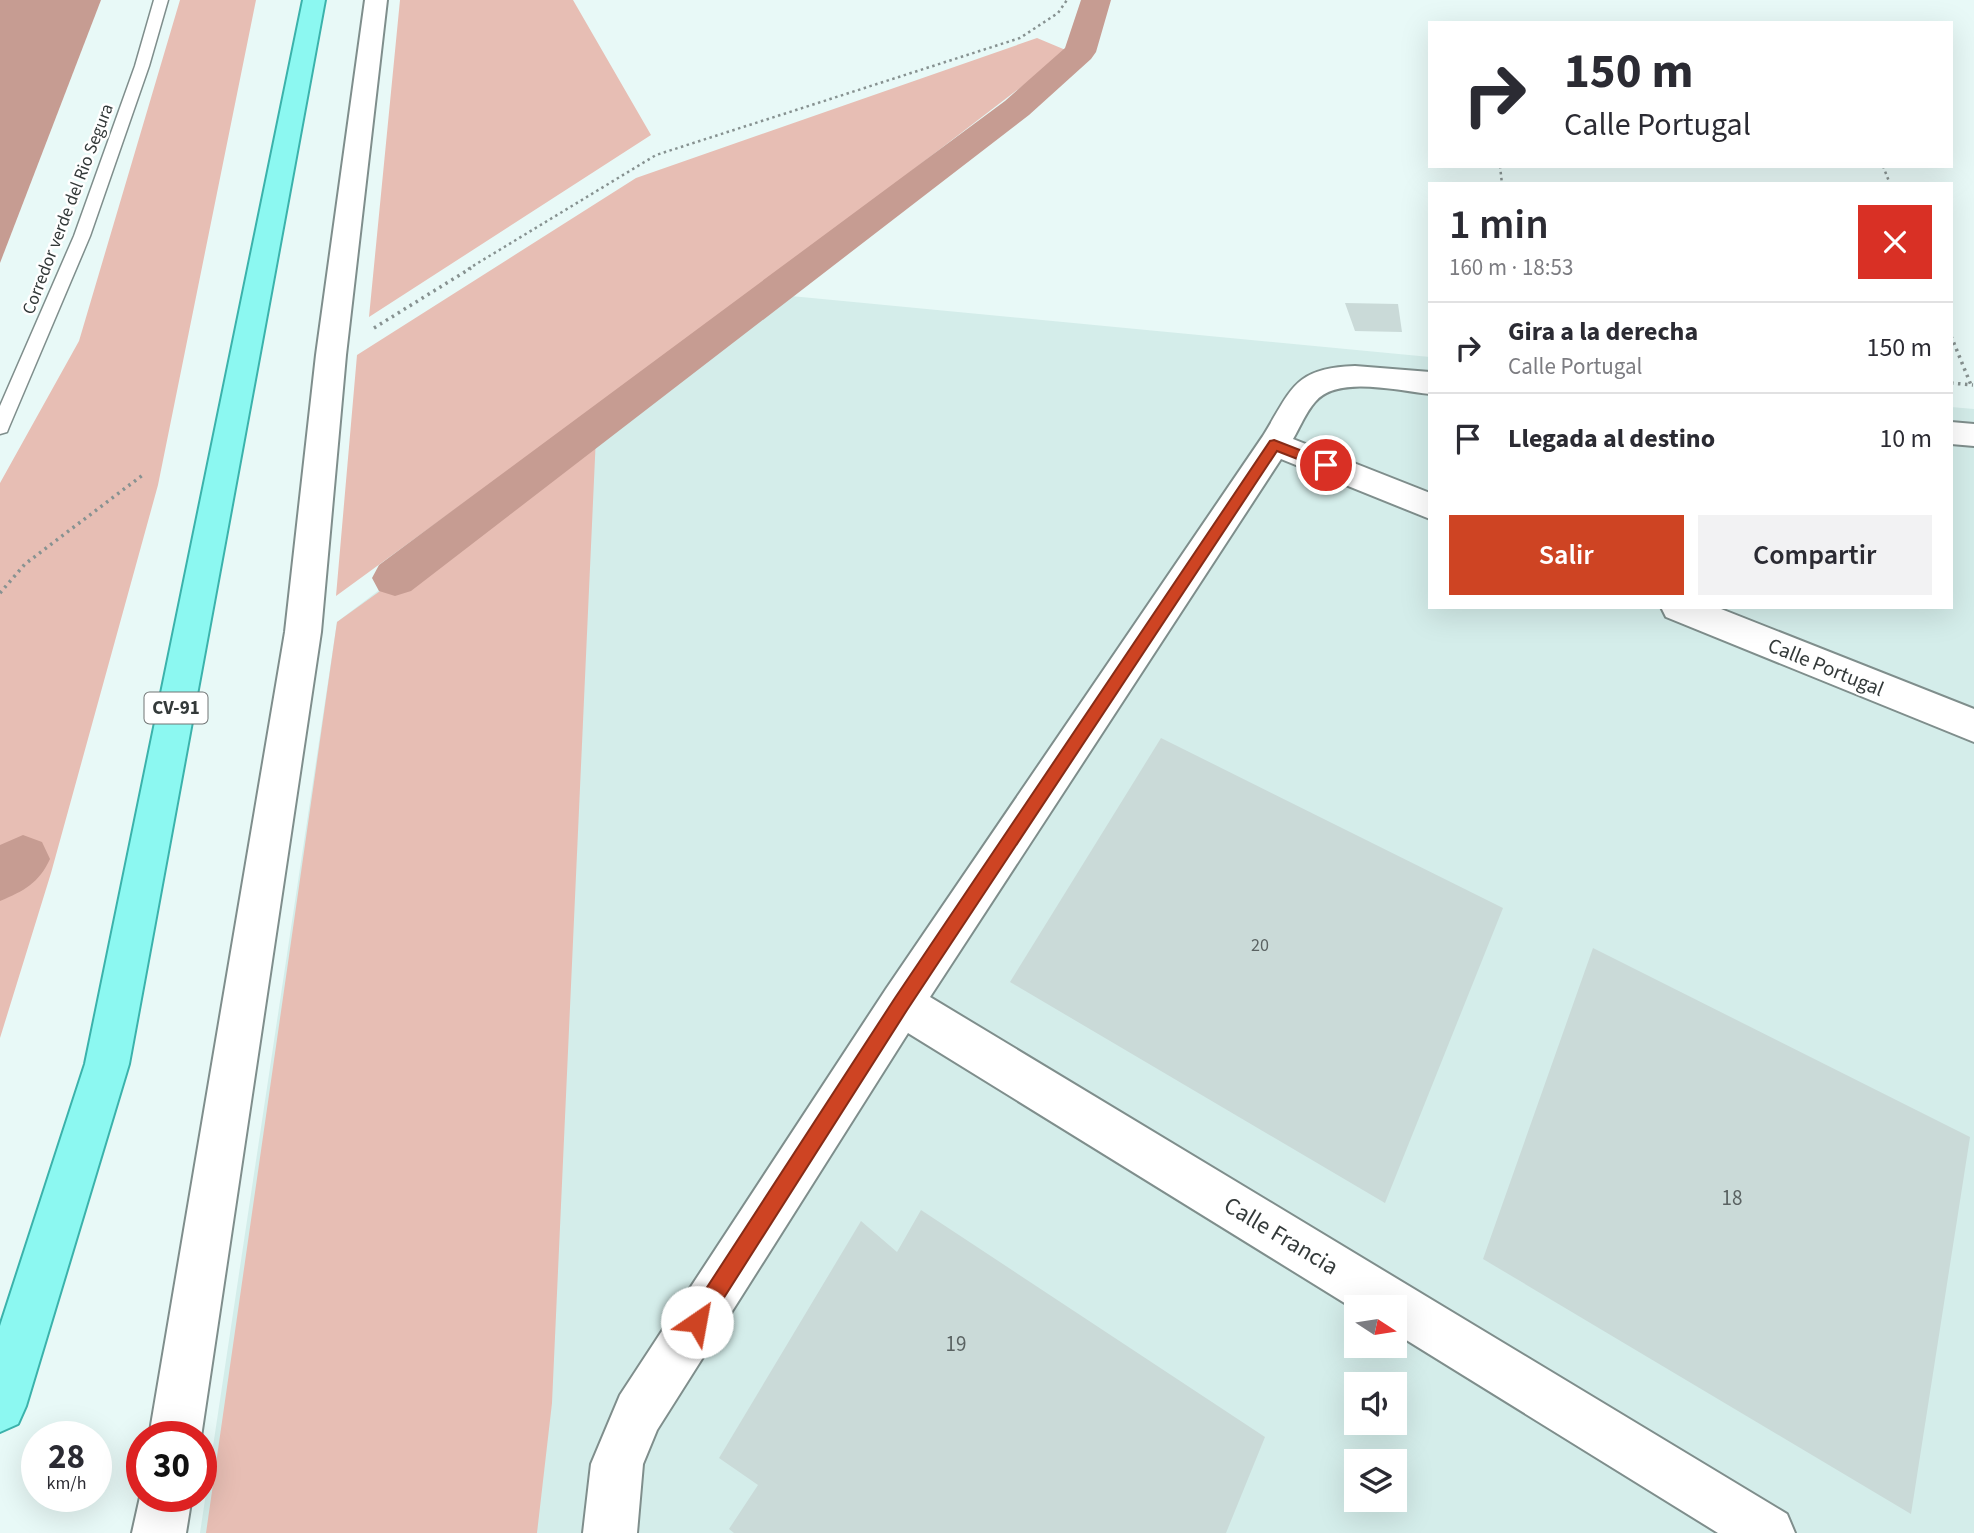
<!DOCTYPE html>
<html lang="es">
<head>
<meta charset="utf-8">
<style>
  body { margin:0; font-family:"Source Sans 3",sans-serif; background:#f2f2f3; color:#2b2b33; height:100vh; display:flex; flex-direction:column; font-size:26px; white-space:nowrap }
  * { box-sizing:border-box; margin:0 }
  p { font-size:23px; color:#7c7c81 }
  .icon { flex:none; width:38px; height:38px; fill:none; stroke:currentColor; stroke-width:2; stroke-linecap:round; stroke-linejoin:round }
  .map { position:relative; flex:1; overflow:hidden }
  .side { position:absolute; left:1428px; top:182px; width:525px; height:427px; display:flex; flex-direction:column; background:#fff; border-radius:0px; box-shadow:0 7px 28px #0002 }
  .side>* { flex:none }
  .hud { position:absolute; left:1428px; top:21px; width:525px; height:147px; border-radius:0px; box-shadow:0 7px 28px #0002; background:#fff; color:#2b2b33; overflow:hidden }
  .needle { width:46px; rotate:102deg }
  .buttons { position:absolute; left:1344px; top:1295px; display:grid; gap:14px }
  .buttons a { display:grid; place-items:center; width:63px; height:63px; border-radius:0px; background:#fff; box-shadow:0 7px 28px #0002; font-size:35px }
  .speed { position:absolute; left:21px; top:1421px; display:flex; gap:14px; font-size:35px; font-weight:700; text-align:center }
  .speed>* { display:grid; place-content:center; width:91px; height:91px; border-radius:50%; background:#fff; box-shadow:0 7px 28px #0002; line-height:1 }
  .speed small { font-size:18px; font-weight:400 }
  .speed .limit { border:10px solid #d22; background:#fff; color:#111 }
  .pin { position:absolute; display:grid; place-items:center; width:60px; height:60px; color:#fff; margin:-30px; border:4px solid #fff; border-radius:50%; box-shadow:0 2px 7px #0007 }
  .me { position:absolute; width:77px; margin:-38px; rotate:33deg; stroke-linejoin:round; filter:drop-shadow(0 0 5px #0008) }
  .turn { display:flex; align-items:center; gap:24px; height:147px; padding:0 21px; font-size:32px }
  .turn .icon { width:91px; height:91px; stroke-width:2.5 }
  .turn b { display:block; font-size:49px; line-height:60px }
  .round { display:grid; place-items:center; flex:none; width:74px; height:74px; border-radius:0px; background:#f2f2f3 }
  .summary { display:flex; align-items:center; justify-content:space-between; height:119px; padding:0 21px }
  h1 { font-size:42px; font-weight:600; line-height:52px }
  .action { display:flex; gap:14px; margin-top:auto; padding:14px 21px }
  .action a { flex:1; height:80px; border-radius:0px; background:#ce4423; color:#fff; font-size:28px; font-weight:600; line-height:80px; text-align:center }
  .action a+a { background:#f2f2f3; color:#2b2b33 }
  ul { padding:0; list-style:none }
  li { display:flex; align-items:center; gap:21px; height:91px; padding:0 21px; border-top:2px solid #e1e1e2 }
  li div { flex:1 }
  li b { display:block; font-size:26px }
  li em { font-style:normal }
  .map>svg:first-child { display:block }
  .built { fill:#d4edea; fill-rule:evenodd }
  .green { fill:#e7beb4 }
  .water { fill:#c69c92 }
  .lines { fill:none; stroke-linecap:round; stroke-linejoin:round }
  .canal { fill:#c69c92; fill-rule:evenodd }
  .building { fill:#cadad8 }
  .service-casing { stroke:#7f8e8c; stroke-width:3 }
  .minor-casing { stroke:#7f8e8c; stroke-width:4 }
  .primary-casing { stroke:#3bb2ab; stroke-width:4 }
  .path-far1 { stroke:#879291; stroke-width:2.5; stroke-dasharray:2.5 3.5; stroke-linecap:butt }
  .path { stroke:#879291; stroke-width:3.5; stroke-dasharray:2.5 4.5; stroke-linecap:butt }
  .service { fill:#fff; fill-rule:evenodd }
  .minor { fill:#fff; fill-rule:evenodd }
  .primary { fill:#8cf8f1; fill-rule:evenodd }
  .route { fill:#ce4423; stroke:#862c17; stroke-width:2 }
  .labels { text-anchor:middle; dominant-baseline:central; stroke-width:5; stroke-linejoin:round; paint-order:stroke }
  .far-street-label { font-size:18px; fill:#343a3a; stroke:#fff }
  .number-label { font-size:18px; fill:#5a6262 }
  .shield { fill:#fff; stroke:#717575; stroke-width:2 }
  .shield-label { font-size:19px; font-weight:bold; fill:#343a3a }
  .street-label { font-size:21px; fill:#343a3a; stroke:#fff }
  .near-number-label { font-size:21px; fill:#5a6262 }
  .near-street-label { font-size:24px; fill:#343a3a; stroke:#fff }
</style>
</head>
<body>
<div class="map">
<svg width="1974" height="1533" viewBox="0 0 1974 1533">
  <rect width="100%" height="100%" fill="#e8f9f7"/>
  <path class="built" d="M770 294 1430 357V607H1951V407L1974 409V1533H200L337 622ZM1356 1307H1395V1346H1356ZM1356 1384H1395V1423H1356ZM1356 1461H1395V1500H1356Z"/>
  <path class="green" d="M180 0H256L158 485 51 873 0 1038V483L79 341Z
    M400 0H573L651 135 369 317Z
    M1037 38 1068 51 767 282 336 596 357 355 636 178Z
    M596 436 552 1403 537 1533H206L337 622Z"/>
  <path class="water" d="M0 0H101L0 263Z"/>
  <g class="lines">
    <path class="canal" d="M1081 0H1111L1096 52 1091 59 1029 115 411 591 395 596 379 591 372 578 379 565 1005 101 1065 48Z
      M23 835 42 842 50 859C39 883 24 891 0 901V845Z"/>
  </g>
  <path class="building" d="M1345 303 1398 304 1402 332 1355 331Z
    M1161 738 1503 908 1385 1203 1010 982Z
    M1593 948 1970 1137 1911 1514 1483 1259Z
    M921 1210 1265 1437 1226 1533H734L729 1529 758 1485 719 1458 861 1221 897 1252Z"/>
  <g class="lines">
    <g class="service-casing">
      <path id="service" d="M154 0H168L149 66 90 236 9 427 7 432 0 434V406L74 236 135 66Z"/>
    </g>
    <g class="minor-casing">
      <path id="minor" d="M365 0H387L346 355 321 632 201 1437H149L285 632 316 355Z
        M1355 366 1430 372V394C1398 391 1337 375 1315 402 1306 412 1300 427 1293 439L1430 493V519L1281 459 930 997 1787 1514 1795 1533H1718L1395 1333V1307H1356V1310L908 1033 657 1430 643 1464 637 1533H583L591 1464 620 1395 886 989 1263 436C1292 389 1294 368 1355 366Z
        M1951 422 1974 424V446L1951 444Z
        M1661 607H1716L1974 709V742L1666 617Z
        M142 1488V1496H192L186 1533H132Z"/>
    </g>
    <g class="primary-casing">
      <path id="primary" d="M303 0H325L129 1064 26 1406 18 1424 0 1432V1326L85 1064Z"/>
    </g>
    <path class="path-far1" d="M1500 166 1502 184
      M1883 166 1890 184
      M468 269 656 155 1020 38 1058 13 1067 0"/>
    <path class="path" d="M374 328 471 268
      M1951 336 1971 385
      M1951 383 1973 385
      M0 593 25 564 144 474"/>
    <use href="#service" class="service"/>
    <use href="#minor" class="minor"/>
    <use href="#primary" class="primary"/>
  </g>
  <path class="route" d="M1274 440 1331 462 1333 465 1326 470 1277 451 907 1010 704 1329 697 1332 689 1329 686 1322 689 1315 895 998 1270 441Z"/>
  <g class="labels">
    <g class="far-street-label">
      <text transform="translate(68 209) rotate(-69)">Corredor verde del Rio Segura</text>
    </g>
    <g class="number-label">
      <text x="1260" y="945">20</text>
    </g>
    <rect class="shield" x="144.5" y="692.5" width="63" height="31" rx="5"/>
    <g class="shield-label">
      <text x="176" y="708">CV-91</text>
    </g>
    <g class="street-label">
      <text transform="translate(1826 667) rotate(22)">Calle Portugal</text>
    </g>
    <g class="near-number-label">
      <text x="1732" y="1198">18</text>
      <text x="956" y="1344">19</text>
    </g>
    <g class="near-street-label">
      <text transform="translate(1281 1236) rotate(31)">Calle Francia</text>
    </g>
  </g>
</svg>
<div class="buttons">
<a><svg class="needle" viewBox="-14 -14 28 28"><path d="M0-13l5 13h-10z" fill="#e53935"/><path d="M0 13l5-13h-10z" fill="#7c7c81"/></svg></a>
<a><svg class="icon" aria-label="sound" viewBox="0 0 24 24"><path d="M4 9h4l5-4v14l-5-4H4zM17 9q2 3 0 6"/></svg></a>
<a><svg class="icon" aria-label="layers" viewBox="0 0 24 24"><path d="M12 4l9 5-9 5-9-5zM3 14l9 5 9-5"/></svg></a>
</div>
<div class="speed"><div>28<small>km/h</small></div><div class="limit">30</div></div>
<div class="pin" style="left:1326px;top:465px;background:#d93025"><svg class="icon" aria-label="arrive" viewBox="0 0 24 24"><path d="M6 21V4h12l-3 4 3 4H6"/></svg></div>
<svg class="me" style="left:697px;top:1322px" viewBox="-20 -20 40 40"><circle r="19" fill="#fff"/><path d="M0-13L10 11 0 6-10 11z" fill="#ce4423"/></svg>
<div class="hud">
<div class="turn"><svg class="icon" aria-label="right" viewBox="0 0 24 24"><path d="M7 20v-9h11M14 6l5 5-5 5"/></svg><div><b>150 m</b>Calle Portugal</div></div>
</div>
<section class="side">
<div class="summary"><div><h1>1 min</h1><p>160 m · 18:53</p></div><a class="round" style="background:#d93025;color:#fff"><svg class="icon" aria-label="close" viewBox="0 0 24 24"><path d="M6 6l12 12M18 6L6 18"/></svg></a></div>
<ul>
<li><svg class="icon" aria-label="right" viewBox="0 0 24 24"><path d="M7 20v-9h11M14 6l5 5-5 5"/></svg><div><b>Gira a la derecha</b><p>Calle Portugal</p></div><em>150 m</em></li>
<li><svg class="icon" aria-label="arrive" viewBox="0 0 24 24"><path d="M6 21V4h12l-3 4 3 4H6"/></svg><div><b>Llegada al destino</b></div><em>10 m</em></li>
</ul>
<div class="action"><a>Salir</a><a>Compartir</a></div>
</section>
</div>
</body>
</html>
